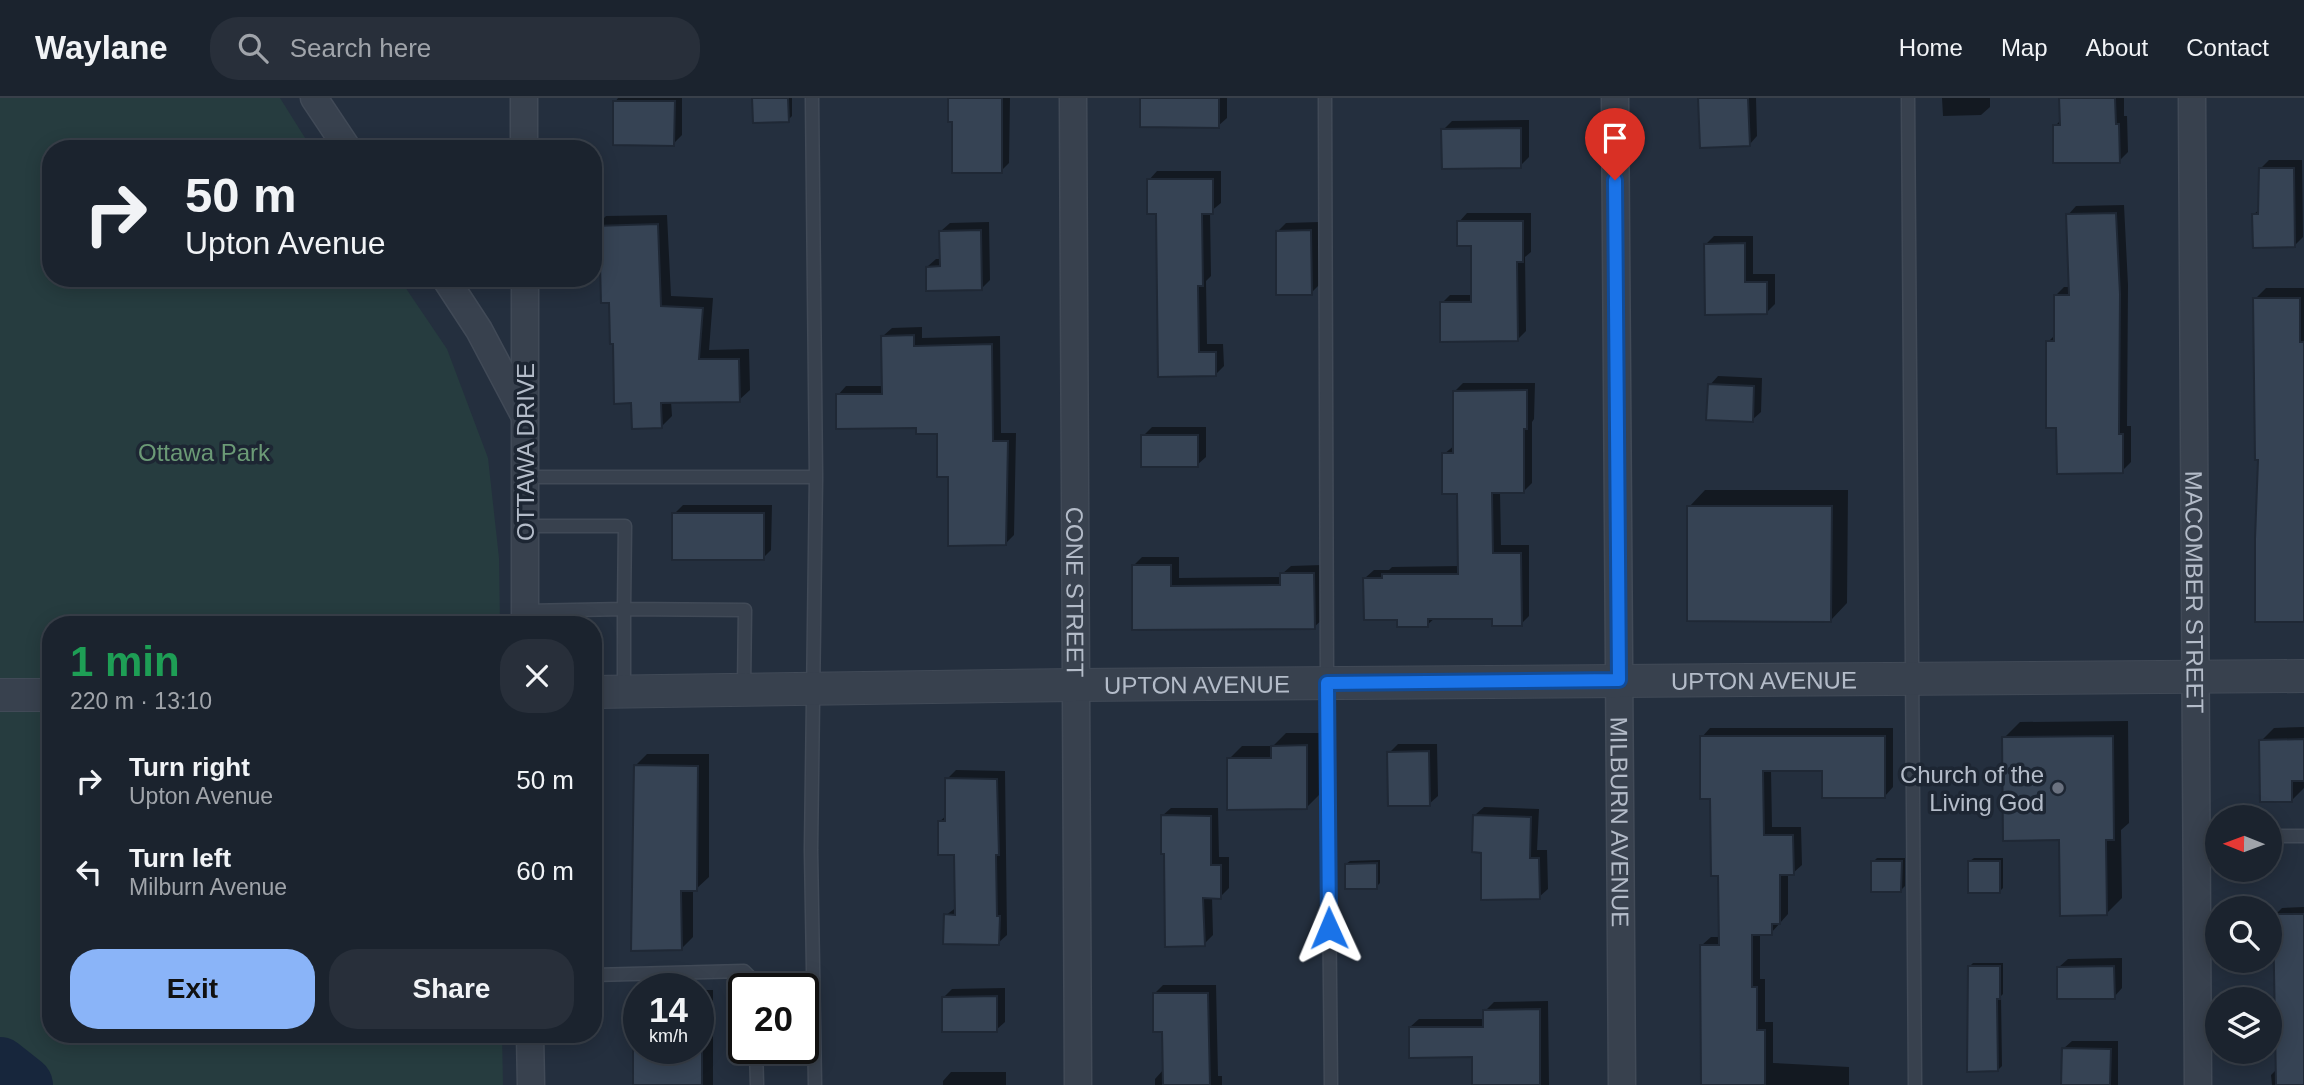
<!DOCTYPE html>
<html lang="en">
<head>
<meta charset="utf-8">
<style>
  body { margin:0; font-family:Helvetica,sans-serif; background:#282f3a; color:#f1f3f6; height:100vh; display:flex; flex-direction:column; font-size:26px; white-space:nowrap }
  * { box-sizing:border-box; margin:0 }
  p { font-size:23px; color:#a0a4aa }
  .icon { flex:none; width:38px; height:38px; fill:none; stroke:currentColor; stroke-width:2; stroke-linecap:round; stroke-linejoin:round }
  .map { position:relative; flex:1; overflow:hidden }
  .side { position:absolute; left:42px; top:518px; width:560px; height:427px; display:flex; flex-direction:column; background:#1b232e; border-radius:28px; box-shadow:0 4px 18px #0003,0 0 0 2px #39404a }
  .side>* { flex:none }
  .guide { position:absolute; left:42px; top:42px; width:560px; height:147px; border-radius:28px; box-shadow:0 4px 18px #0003,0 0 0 2px #39404a; background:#1b232e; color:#f1f3f6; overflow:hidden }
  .needle { width:46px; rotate:271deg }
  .fabs { position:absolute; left:2205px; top:707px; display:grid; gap:14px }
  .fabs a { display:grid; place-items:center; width:77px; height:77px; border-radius:50%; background:#1b232e; box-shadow:0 4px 18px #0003,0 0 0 2px #39404a; font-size:35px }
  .speed { position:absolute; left:623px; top:875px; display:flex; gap:14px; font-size:35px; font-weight:700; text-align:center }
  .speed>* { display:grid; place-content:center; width:91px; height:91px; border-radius:50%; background:#1b232e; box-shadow:0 4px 18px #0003,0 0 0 2px #39404a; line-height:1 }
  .speed small { font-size:18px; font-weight:400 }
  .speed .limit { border:4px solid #111; border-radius:10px; background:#fff; color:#111 }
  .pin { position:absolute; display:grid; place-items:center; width:60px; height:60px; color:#fff; margin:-72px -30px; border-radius:50% 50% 50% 0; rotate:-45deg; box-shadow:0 0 7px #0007 }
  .pin .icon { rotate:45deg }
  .me { position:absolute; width:77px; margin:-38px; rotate:359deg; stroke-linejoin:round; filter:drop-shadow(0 0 5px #0008) }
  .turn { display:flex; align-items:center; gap:24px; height:147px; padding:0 28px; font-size:32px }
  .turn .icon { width:91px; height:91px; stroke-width:2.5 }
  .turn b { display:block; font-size:49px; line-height:60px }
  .round { display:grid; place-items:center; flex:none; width:74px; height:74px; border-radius:28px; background:#282f3a }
  .head { display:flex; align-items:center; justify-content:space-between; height:119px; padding:0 28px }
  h1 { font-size:42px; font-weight:800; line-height:52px; color:#1e9e55 }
  .button { display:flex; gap:14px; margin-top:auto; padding:14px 28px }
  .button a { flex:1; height:80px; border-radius:28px; background:#8ab4f8; color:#111; font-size:28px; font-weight:800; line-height:80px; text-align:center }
  .button a+a { background:#282f3a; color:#f1f3f6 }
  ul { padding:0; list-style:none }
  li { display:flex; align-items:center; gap:21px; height:91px; padding:0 28px }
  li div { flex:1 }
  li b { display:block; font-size:26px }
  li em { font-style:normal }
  header { display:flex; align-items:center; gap:42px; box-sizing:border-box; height:98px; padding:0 35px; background:#1b232e; border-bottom:2px solid #39404a }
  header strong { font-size:33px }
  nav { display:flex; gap:38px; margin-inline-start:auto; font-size:24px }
  .search { width:490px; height:63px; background:#282f3a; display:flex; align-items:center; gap:18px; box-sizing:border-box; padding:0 24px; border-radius:28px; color:#a0a4aa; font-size:26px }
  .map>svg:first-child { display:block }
  .green { fill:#263c3f }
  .shadow { fill:#0007 }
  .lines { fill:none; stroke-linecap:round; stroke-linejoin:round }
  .river { stroke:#17263c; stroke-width:58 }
  .building { fill:#364354; stroke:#1f2835; stroke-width:2 }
  .service-casing { stroke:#414a57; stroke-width:15 }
  .minor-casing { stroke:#414a57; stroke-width:29 }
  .tertiary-casing { stroke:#414a57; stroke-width:34 }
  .service { stroke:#38414e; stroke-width:12 }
  .minor { stroke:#38414e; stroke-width:26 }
  .tertiary { stroke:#38414e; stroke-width:32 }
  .route-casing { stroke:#114b97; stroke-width:18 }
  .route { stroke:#1a73e8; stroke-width:12 }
  .worship-dot { fill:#6b7280; stroke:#1d2633; stroke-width:2.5 }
  .labels { text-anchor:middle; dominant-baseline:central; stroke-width:7; stroke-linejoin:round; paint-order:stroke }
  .park-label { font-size:24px; fill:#6b9a76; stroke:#1d2633 }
  .street-label { font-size:24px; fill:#b4bcc9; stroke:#1d2633 }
  .poi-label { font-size:24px; fill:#b4bcc9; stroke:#1d2633; text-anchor:end }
</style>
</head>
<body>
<header>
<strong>Waylane</strong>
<div class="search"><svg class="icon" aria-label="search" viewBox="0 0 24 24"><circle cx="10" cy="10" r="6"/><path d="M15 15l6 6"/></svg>Search here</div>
<nav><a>Home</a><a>Map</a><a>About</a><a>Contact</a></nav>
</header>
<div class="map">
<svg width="2304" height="987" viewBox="0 0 2304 987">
  <rect width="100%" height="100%" fill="#242f3e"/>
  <path class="green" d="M0 0H280L312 51H51V180H399L447 251 488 360 499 460 500 527H51V936H502L503 987H0Z"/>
  <path class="shadow" d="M618 0H682V37L673 46 615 4Z
    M753 0H792V18L788 22Z
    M950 0H1010L1009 65 1001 73 954 22Z
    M1142 0H1227V20L1218 28Z
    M1700 0H1756L1757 38 1749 47Z
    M1942 0H1990V9L1981 17 1943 18Z
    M2062 0H2124V18H2127L2128 54 2119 63 2055 28 2062 21Z
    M1529 22V59L1520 68 1443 32 1452 23Z
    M2269 62H2302L2303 139 2294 148 2253 117 2260 111V71Z
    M1157 73H1221V105L1210 114 1211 178 1206 183 1207 246H1223L1224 268 1215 277H1160L1158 114 1149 82Z
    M2124 107 2128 187 2127 328H2131V364L2122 373 2058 328 2048 244 2056 236 2055 198 2064 189H2070L2068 117 2076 108Z
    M1467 115H1531V154L1525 159 1526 233 1517 242 1442 205 1450 197H1473V146L1459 124Z
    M667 117 671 198 713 200 709 252 749 251 750 292 739 302 671 303 672 318 661 329 633 303 615 245 610 203 595 129 606 118Z
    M989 124 990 182 981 191 927 169 936 161H942L941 133 950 125Z
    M1319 124 1320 186 1311 195 1277 134 1286 125Z
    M1714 138H1753V176H1775V206L1767 214 1705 147Z
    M2266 190H2304V522L2260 360 2255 201Z
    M922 229V240L1000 238 1001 335H1016L1014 437 1005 446 949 377 939 334 918 328 838 297 846 288H884L883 238 892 230Z
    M1718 278 1762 280 1761 314 1752 322 1710 287Z
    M1463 285H1535L1534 321 1532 324V385L1524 393 1500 394 1501 447H1529V518L1521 526 1494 519 1435 520 1427 527 1399 520 1365 480 1374 472H1389L1392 469 1459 468V394L1444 356 1455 347V293Z
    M1152 329H1206V359L1197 367 1143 338Z
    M1705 392H1848L1847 505 1831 522 1689 409Z
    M683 407H772L771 452 763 460 674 416Z
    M1142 459H1179V480L1282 479V476L1291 468 1322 467 1323 521 1314 529 1134 531 1133 468Z
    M2128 623 2129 725 2121 732 2122 800 2106 816 2061 741 2004 640 2020 624Z
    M2304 629V690L2292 702 2261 643 2274 630Z
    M1710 630H1893V689L1885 698 1824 672H1771L1772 729H1801L1802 767 1793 775H1788V816L1771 835 1760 836V881H1765V924H1773V965L1849 969V987H1703L1702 847 1711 839H1721L1720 777 1712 699 1702 639Z
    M1286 635H1319V697L1306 710 1229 661 1242 648H1273Z
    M1398 646H1437L1438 698 1429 706 1389 655Z
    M647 656H709V779L696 791H693V839L681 851 635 668Z
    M956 672 1005 673 1007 837 998 845 946 817 957 809 956 755 939 724 947 717V681Z
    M1484 709 1539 711 1537 752H1547L1548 791 1539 799 1483 753 1475 717Z
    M1171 710H1218L1219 759H1229V790L1220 799H1212L1213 837 1204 846 1166 754 1162 718Z
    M1877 760H1905V788L1901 792 1873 764Z
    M1974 760H2003V790L1999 794 1970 763Z
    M1380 762V785L1376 789 1346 766 1350 763Z
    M2304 809V987H2272L2271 977 2278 970 2275 817 2282 810Z
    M2122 860V890L2114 899 2059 869 2068 861Z
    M1973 865H2003V896L2001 898 2002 968 1998 972 1969 869Z
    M1163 887H1216L1218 978H1222V987H1155V981L1164 971V932L1154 896Z
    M1005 890V924L996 932 944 899 952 891Z
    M698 892H713V987H635V905L639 901V950H698Z
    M1548 903 1549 987H1474V958L1410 929 1419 921H1485V913L1494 904Z
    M2072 943H2118V987H2064L2063 951Z
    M951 974H1006V987H943V983Z"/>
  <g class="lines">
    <path class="river" d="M0 968 24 987"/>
  </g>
  <path class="building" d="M752 0H788L789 24 753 25Z
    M948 0H1002V75H952V24H948Z
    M1140 0H1219V30L1140 29Z
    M1698 0H1748L1750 48 1700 50Z
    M2059 0H2115L2116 26H2119L2120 65H2053V27H2060Z
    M613 3H675L674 48 613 47Z
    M1521 30V70L1442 71 1441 31Z
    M2259 70H2294L2295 149 2253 150 2252 116H2258Z
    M1147 81H1213V116H1202L1203 188H1198L1199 254H1216V278L1158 279 1156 116H1147Z
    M2116 115 2120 196 2119 336H2123V375L2057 376 2056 330H2046V243H2054V197H2069L2066 116Z
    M1457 123H1523V164H1517L1518 243 1440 244V204H1471V148H1457Z
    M658 126 661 208 703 210 699 261H739L740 304 661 305 662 330 632 331 631 305 614 306 613 246H610L609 205H601L600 166H594L593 128Z
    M981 132 982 192 926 193V169L940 168 939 133Z
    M1311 132 1312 197H1276V133Z
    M1745 145V184H1767V216L1705 217 1704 146Z
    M2253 200H2300V244H2304V524H2255V441L2258 362H2255Z
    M914 237V248L992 246 993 343H1008L1006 447 948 448V379H937V336H916V330L836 331V296H882L881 238Z
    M1708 286 1754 288 1753 324 1706 322Z
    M1527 292V331H1524V395H1492L1493 455H1521L1522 528H1492V521H1428V529H1397V522H1364L1363 480H1382V476H1458L1457 396H1442V355H1453V293Z
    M1141 337H1198V369H1141Z
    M1687 408H1832L1831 524 1687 523Z
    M672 415H764V462H672Z
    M1132 467H1171V488L1280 487V475H1314L1315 531 1132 532Z
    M1700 638H1885V700H1822V673H1763L1764 737H1793L1794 777H1780V826H1772V837H1752V889H1757V932H1765V987H1701L1700 847H1719L1718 778H1711L1710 701H1700Z
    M2113 638 2114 742H2106L2107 817 2060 818 2059 742 2003 743 2002 639Z
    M2304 641V683H2292V704H2260L2259 642Z
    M1307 647V711L1227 712V660H1271V648Z
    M1429 653 1430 708H1388L1387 654Z
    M634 667 698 668 697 793H681L682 852 631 853Z
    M945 680 997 681 999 757H996L997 818H1000L999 847 943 846 944 816 955 817 954 757H938V723H945Z
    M1161 717 1211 718V767H1221V801L1203 800 1205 848 1165 849 1164 756H1161Z
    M1473 717 1531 719 1530 760H1539L1540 801 1481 802V755L1472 754Z
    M1871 763H1902L1901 794H1871Z
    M1968 763H2000V795H1968Z
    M1377 765V791H1345V766Z
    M2273 816H2304V987H2276Z
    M1968 868H2000V901H1997L1998 973 1967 974Z
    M2114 868 2115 901H2057V869Z
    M1153 895H1208L1210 987H1163L1162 934H1153Z
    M997 898V934H942V899Z
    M1540 911V987H1472V959L1409 960V929H1483V912Z
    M633 950H702V987H633Z
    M2062 950 2111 951 2110 987H2061Z"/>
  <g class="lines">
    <g class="service-casing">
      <path id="service" d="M812 0 816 379 811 752 815 987
        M1325 0 1327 585 1331 987
        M1908 0 1915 987
        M525 379H816
        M525 513 624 511 625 428H526
        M624 594V511L745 512 744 590
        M2270 738H2304
        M2196 739H2217
        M593 877 744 873 754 883V891
        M756 950 757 987"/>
    </g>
    <g class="minor-casing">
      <g id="minor">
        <path d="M314 0 348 51"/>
        <path d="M524 0V51"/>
        <path id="s1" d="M1073 0 1078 987"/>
        <path id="s2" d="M1615 0 1622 987"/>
        <path id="s3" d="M2192 0 2198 987"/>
        <path d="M445 180 479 232 523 315"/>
        <path d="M525 180V527"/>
        <path d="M530 936 531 987"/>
      </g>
    </g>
    <g class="tertiary-casing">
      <g id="tertiary">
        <path id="s4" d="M593 594 1075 587 2304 578"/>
        <path d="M0 597H51"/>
      </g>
    </g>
    <use href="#service" class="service"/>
    <use href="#minor" class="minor"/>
    <use href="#tertiary" class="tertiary"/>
  </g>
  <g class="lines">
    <g class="route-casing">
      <path id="route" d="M1329 830 1327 585 1619 582 1615 82"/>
    </g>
    <use href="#route" class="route"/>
  </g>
  <circle class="worship-dot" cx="2058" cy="690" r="7"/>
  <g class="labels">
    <g class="park-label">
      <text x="204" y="354">Ottawa Park</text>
    </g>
    <g class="street-label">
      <text transform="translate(525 354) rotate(-90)">OTTAWA DRIVE</text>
      <text stroke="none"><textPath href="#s3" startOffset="494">MACOMBER STREET</textPath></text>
      <text stroke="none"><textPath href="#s1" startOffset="494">CONE STREET</textPath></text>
      <text stroke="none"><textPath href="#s4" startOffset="1171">UPTON AVENUE</textPath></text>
      <text stroke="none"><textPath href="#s4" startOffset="604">UPTON AVENUE</textPath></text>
      <text stroke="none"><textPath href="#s2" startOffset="724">MILBURN AVENUE</textPath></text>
    </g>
    <g class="poi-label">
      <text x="2044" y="676">Church of the<tspan x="2044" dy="28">Living God</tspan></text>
    </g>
  </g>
</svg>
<div class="fabs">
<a><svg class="needle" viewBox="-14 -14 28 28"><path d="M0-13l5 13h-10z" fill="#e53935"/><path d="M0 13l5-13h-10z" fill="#a0a4aa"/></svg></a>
<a><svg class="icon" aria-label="search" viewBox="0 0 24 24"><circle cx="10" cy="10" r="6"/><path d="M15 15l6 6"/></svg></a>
<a><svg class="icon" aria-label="layers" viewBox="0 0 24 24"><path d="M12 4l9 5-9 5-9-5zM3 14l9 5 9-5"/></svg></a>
</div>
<div class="speed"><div>14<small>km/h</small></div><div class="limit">20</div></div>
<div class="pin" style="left:1615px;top:82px;background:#d93025"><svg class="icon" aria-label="arrive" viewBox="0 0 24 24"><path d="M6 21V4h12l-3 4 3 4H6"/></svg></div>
<svg class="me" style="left:1329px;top:830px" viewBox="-20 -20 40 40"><path d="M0-17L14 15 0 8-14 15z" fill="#1a73e8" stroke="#fff" stroke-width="4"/></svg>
<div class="guide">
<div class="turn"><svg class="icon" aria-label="right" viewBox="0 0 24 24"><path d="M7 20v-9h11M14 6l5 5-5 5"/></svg><div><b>50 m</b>Upton Avenue</div></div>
</div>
<section class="side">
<div class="head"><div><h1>1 min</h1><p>220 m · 13:10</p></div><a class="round"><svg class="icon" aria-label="close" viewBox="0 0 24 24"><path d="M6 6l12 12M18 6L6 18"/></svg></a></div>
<ul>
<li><svg class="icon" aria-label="right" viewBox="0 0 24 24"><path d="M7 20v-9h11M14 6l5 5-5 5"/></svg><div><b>Turn right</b><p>Upton Avenue</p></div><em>50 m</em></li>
<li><svg class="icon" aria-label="left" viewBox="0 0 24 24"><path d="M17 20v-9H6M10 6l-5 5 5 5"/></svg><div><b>Turn left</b><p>Milburn Avenue</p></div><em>60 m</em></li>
</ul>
<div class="button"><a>Exit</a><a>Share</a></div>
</section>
</div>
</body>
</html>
